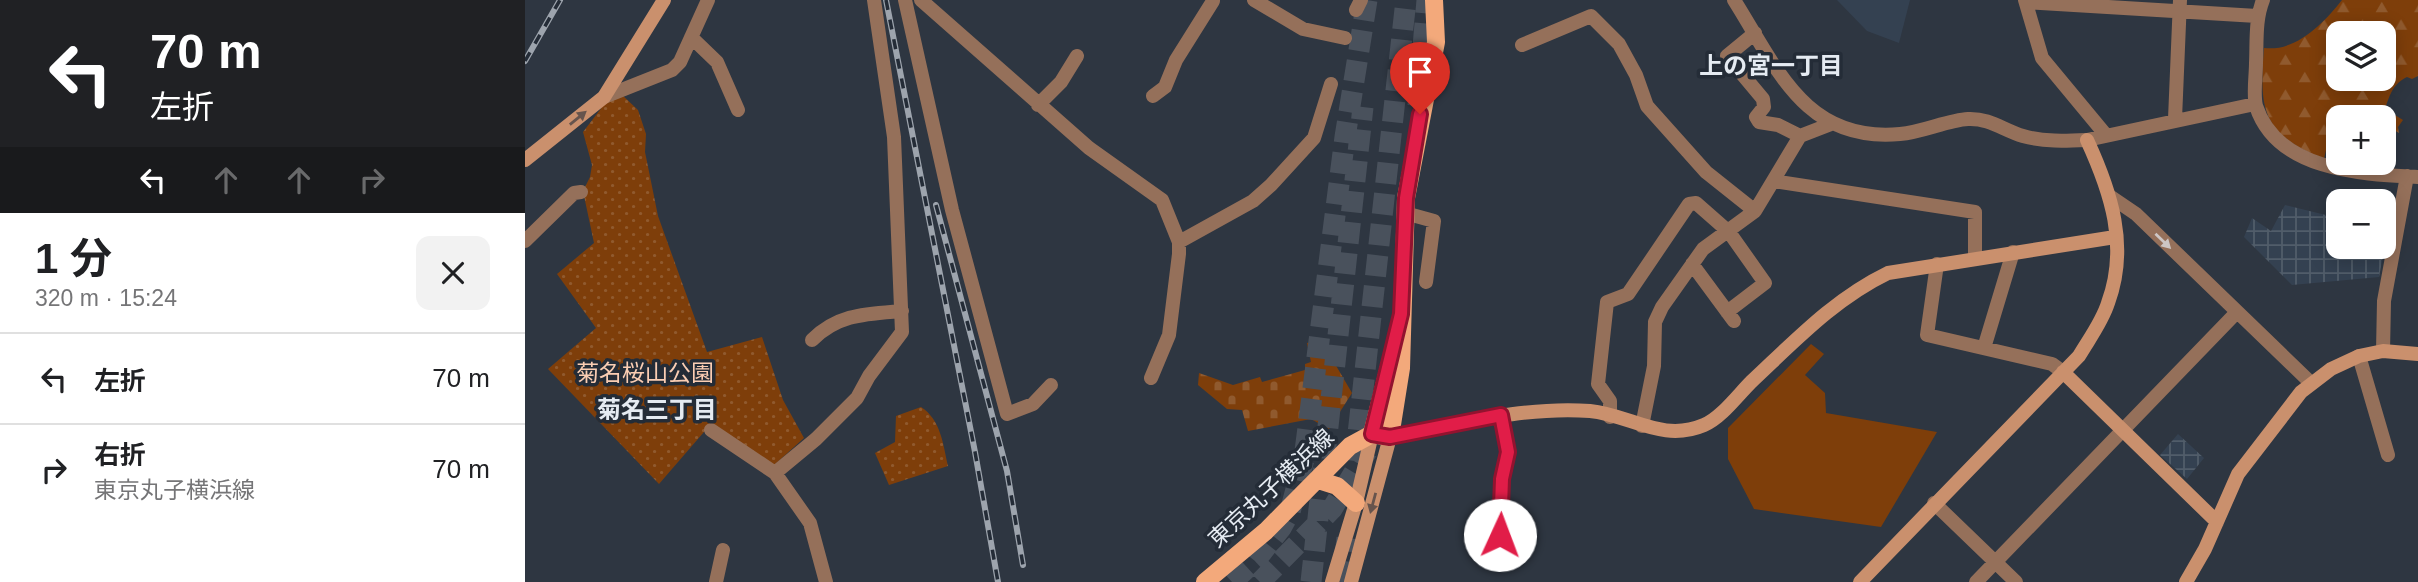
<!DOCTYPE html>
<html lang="ja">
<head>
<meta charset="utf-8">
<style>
  body { margin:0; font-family:Helvetica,"Noto Sans JP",sans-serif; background:#f2f2f2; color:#202124; height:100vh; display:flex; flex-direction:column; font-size:26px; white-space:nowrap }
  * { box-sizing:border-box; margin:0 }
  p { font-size:23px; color:#757577 }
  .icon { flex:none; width:38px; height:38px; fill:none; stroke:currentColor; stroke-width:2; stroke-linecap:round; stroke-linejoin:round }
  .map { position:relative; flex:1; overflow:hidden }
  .panel { display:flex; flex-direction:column; background:#fff; width:525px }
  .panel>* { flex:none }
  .hud { background:#202124; color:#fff; overflow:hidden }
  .buttons { position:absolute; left:1801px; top:21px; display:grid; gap:14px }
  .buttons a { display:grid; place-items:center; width:70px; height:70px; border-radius:14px; background:#fff; box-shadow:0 4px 18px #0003; font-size:35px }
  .pin { position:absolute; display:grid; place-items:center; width:60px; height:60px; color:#fff; margin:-72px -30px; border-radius:50% 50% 50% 0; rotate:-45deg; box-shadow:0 0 7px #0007 }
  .pin .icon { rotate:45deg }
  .me { position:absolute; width:77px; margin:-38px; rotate:2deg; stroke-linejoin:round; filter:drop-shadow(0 0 5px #0008) }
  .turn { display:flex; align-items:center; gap:24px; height:147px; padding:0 35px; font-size:32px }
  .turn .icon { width:91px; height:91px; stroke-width:2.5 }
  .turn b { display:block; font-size:49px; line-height:60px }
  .lanes { display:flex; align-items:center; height:66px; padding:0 35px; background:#0003; justify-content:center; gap:35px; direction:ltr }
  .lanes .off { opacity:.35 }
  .round { display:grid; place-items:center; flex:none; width:74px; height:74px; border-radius:14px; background:#f2f2f2 }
  .overview { display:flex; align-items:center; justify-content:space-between; height:119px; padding:0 35px }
  h1 { font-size:42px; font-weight:700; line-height:52px }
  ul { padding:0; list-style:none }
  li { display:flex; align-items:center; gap:21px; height:91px; padding:0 35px; border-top:2px solid #e0e0e0 }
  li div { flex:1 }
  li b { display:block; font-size:26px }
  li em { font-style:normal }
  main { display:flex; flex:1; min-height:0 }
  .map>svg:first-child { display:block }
  .built { fill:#344151 }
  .industrial { fill:url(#industrial-grid) }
  .grass { fill:url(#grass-dots) }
  .forest { fill:url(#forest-firs); fill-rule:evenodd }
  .cemetery { fill:url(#cemetery-stones) }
  .garden { fill:#7e3e0a }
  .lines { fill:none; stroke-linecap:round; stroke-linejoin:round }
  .highway-tunnel { stroke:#49515c; stroke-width:21; stroke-dasharray:21 10; stroke-linecap:butt }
  .street { stroke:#95705a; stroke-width:14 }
  .secondary { stroke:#ca906d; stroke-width:14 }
  .primary { stroke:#f3a97b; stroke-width:18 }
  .rail-casing { stroke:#9da4ad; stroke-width:6 }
  .rail { stroke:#242c37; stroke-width:3.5; stroke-dasharray:10; stroke-linecap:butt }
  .oneway { fill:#66544d }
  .oneway2 { fill:#cdc6c4 }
  .route-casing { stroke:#92132f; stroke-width:18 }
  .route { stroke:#e11d48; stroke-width:12 }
  .labels { text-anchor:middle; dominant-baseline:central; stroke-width:7; stroke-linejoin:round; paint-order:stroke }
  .park-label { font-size:23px; fill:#facdb3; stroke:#242c37 }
  .street-label { font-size:23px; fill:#e5ebf2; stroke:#242c37 }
  .neighbourhood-label { font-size:24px; font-weight:bold; fill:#e5ebf2; stroke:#242c37 }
</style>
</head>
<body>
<main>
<section class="panel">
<div class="hud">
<div class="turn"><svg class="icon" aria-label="left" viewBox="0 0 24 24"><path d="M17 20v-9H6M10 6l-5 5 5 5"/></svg><div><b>70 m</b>左折</div></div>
<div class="lanes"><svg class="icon" aria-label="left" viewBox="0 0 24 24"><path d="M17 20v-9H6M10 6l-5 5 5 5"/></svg><svg class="icon off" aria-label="ahead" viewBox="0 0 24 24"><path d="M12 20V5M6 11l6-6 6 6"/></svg><svg class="icon off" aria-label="ahead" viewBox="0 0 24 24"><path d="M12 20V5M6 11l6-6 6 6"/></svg><svg class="icon off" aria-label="right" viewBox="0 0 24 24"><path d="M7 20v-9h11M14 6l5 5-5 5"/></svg></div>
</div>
<div class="overview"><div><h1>1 分</h1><p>320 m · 15:24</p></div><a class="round"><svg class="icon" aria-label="close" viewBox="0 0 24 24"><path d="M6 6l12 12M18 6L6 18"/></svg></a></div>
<ul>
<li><svg class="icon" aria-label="left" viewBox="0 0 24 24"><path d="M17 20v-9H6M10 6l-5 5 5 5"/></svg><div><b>左折</b></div><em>70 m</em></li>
<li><svg class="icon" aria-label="right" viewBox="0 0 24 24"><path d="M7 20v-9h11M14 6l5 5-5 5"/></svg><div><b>右折</b><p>東京丸子横浜線</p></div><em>70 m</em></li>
</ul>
</section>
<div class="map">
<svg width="1893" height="582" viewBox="0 0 1893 582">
  <defs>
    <pattern id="industrial-grid" width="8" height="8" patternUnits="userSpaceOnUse" patternTransform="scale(1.75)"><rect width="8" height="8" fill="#344151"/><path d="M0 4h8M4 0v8" fill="none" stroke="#515d6a"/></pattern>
    <pattern id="grass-dots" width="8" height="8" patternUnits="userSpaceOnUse" patternTransform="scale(1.75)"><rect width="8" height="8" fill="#7e3e0a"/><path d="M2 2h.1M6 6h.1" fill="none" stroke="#905a2e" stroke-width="1.8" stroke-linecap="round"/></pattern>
    <pattern id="forest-firs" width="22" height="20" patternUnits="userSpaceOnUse" patternTransform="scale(1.75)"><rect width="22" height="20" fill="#7e3e0a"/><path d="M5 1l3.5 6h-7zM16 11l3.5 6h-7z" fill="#905a2e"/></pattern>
    <pattern id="cemetery-stones" width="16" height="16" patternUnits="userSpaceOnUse" patternTransform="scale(1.75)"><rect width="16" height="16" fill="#7e3e0a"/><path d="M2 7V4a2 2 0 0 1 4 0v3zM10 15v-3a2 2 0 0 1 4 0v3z" fill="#905a2e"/></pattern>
  </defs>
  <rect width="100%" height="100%" fill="#2e3641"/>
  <path class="built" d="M1312 0H1385L1374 43 1342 31Z"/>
  <path class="industrial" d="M1760 205 1813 218V247H1858L1859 220 1865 221 1854 277 1767 285 1719 237 1727 218 1746 231Z
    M1653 434 1679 458 1662 479 1635 455Z"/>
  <path class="grass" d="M95 93 113 110 121 134 120 152 133 216 182 352 237 337 258 400 279 438 248 466 185 425 134 484 23 369 71 328 32 274 69 243 58 191 65 177 67 165 58 132 81 102Z
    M396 407C416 420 418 444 423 466L364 485 350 453 370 442 371 416Z"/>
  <path class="forest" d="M1817 0H1893V76L1887 79 1882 77C1868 84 1865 94 1860 109L1878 120 1873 127 1874 133 1859 124 1858 117 1812 114 1808 118 1799 159C1737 134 1734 110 1739 48 1771 52 1799 23 1817 0ZM1813 33H1858V79H1813Z"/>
  <path class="cemetery" d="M796 340 827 393 804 429 786 419 723 431 717 410 702 409 673 385 674 373 708 385 735 377 737 382 780 370V364L786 362 782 343Z"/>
  <path class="garden" d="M1286 344 1299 354 1280 375 1300 393 1301 413 1412 432 1356 527 1229 509 1203 459V428Z"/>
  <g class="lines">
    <path class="highway-tunnel" d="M893 106 902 0
      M830 461 881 0
      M707 582 730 561 756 528 765 512 779 459 820 137 842 0
      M735 582 807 509 842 451
      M786 582 838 107
      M817 582 822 538"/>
    <path class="street" d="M380 0 427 210 482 414 508 404 526 385
      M396 0 564 148 637 200 654 242V254L644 335 626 378
      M729 0 778 29 820 38
      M1209 0C1252 68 1280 143 1375 134 1398 132 1423 120 1443 119 1465 118 1478 130 1498 136 1519 142 1540 141 1562 140L1730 104
      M1500 0 1517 58 1580 134
      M1738 0C1730 20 1732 41 1731 63 1731 76 1728 94 1731 106 1752 171 1836 174 1893 177
      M1501 2 1732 16
      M831 10 836 0
      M1230 33 1202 56 1238 99 1239 107 1231 117 1234 122 1253 125 1275 136
      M166 37 192 62 213 110
      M997 45 1066 16 1094 44 1111 75 1122 106 1181 172 1230 211
      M628 96 640 87 651 60 688 1
      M79 97 147 70 155 62 183 0
      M513 105 536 82 552 56
      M1650 119 1655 0
      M1248 181 1450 212V258
      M1586 197 1611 214 1786 383
      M880 213 909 221 901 282
      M0 241 49 193 56 192
      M654 242 728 201 746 185 789 138 806 84
      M1167 264 1209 321
      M1412 264 1402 335 1527 364 1538 372
      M287 340C313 314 341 314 377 311
      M1459 348 1488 252
      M1858 351 1859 301 1882 176
      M1834 356 1863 455
      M1085 417V401L1073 384 1082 302 1103 294 1164 204 1171 203 1204 232 1240 283 1202 312
      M1117 426 1129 366 1130 322 1137 307 1178 249 1230 211 1275 136 1306 124
      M186 430 250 473 285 523 301 582
      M250 473 291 439 332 398 344 376 377 332 369 137 349 0
      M1409 503 1491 582
      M975 535 977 479 983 452 976 415
      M191 582 198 550
      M1451 582 1712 312"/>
    <path class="secondary" d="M0 160 79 97 139 0
      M1538 372 1692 522
      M807 582 831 503 847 434
      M826 582 865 437C931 425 998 406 1065 411 1106 415 1137 443 1179 425 1196 418 1213 395 1226 382 1269 342 1309 299 1363 273L1590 237
      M1335 582 1554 356C1564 339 1577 322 1583 303 1604 246 1586 192 1562 140
      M1661 582 1680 549 1713 474 1776 392 1806 369 1834 356 1858 351 1893 354"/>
    <path class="primary" d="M847 434 866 359
      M793 480 812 486 831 503
      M680 582 741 531 825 446 847 434 865 437 876 368 881 198 911 42 909 0"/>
    <g class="rail-casing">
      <path id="rail" d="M361 0 450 452 473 582
        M0 61 35 0
        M411 205 482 471 498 565"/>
    </g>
    <use href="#rail" class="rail"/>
  </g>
  <defs><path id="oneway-solid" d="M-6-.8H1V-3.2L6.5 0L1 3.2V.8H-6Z" transform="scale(1.75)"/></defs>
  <g class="oneway">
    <use href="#oneway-solid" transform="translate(53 118) rotate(-39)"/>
    <use href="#oneway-solid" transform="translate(848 503) rotate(105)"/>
  </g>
  <use class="oneway2" href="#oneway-solid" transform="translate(1638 241) rotate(44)"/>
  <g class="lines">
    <g class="route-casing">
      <path id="route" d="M895 114 881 198 876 314 847 434 865 437 976 415 983 452 977 479 975 535"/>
    </g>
    <use href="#route" class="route"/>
  </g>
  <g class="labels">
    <g class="park-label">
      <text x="120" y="373">菊名桜山公園</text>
    </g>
    <g class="street-label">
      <text transform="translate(746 488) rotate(-43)">東京丸子横浜線</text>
    </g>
    <g class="neighbourhood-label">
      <text x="1246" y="65">上の宮一丁目</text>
      <text x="132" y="409">菊名三丁目</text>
    </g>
  </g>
</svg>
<div class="buttons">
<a><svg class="icon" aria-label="layers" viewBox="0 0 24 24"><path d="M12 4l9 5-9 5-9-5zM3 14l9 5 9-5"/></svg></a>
<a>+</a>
<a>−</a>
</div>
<div class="pin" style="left:895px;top:114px;background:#d93025"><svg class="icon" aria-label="arrive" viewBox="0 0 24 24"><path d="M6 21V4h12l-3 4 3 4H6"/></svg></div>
<svg class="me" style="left:975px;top:535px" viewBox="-20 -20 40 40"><circle r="19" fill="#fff"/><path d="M0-13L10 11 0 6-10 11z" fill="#e11d48"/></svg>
</div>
</main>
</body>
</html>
